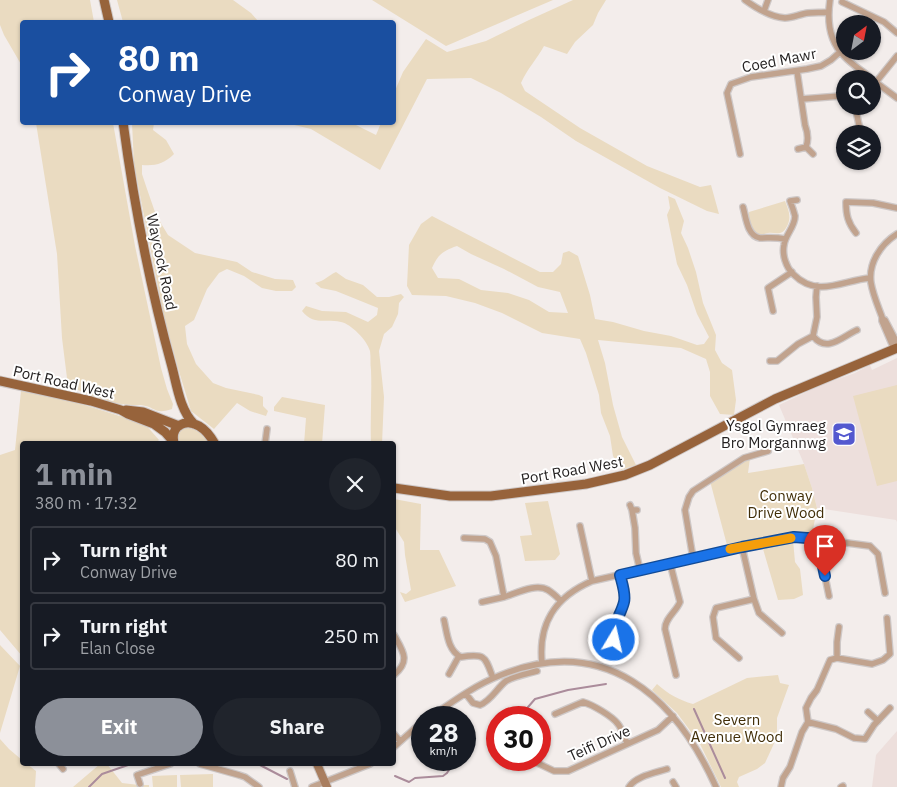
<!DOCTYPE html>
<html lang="en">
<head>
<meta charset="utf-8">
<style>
  body { margin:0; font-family:"IBM Plex Sans",sans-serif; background:#20242c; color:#f1f3f6; height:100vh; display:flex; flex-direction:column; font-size:19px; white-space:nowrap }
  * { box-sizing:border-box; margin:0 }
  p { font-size:16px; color:#9ea1a6 }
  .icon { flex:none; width:28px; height:28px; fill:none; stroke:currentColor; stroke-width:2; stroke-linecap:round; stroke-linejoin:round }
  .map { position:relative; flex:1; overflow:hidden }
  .panel { position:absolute; left:20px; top:441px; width:376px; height:325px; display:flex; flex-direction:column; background:#171b24; border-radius:5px; box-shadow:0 1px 4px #0004 }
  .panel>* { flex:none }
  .top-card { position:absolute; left:20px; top:20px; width:376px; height:105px; border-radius:5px; box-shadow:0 1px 4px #0004; background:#1a4fa0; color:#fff; overflow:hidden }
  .needle { width:32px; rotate:32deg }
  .buttons { position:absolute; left:836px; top:15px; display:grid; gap:10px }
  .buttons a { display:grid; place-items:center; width:45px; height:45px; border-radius:50%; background:#171b24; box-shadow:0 1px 4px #0004; font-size:25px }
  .speed { position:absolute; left:411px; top:706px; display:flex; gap:10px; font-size:25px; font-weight:700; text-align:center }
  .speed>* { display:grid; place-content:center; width:65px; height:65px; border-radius:50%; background:#171b24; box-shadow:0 1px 4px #0004; line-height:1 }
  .speed small { font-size:12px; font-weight:400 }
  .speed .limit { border:8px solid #d22; background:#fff; color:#111 }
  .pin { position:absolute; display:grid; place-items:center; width:42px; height:42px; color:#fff; margin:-51px -21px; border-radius:50% 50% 50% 0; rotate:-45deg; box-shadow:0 0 5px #0007 }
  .pin .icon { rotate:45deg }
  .me { position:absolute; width:55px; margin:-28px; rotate:9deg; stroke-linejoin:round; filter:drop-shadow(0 0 4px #0008) }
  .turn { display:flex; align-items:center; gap:18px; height:105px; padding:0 15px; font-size:22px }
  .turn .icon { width:65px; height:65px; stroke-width:2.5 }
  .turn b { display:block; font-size:35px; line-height:42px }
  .round { display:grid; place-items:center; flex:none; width:52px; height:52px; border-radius:26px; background:#20242c }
  .headline { display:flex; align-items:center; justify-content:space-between; height:85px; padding:0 15px }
  h1 { font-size:30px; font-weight:800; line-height:38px; color:#8c9099 }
  .button { display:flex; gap:10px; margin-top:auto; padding:10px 15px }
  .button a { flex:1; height:58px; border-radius:30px; background:#8c9099; color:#fff; font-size:20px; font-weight:800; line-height:58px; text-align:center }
  .button a+a { background:#20242c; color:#f1f3f6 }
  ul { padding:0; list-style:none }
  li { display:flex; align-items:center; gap:15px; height:68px; margin:0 10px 8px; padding:0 5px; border:2px solid #363941; border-radius:5px }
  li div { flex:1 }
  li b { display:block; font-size:19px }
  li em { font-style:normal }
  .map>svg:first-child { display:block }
  .built { fill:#eddfdc }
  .green { fill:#eadbc1; fill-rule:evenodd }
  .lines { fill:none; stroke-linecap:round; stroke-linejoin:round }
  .stream { stroke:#ab8c9b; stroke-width:2 }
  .minor-casing { stroke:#cec8c7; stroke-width:8 }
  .secondary-casing { stroke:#cec8c7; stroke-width:10 }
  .primary-casing { stroke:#cec8c7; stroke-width:11 }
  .minor { stroke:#c1a38e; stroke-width:5.5 }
  .secondary { stroke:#a97e5f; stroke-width:8 }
  .primary { stroke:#97633b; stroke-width:9 }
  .route-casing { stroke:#114b97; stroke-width:12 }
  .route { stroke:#1a73e8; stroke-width:9 }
  .slow { stroke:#f59e0b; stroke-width:9 }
  .labels { text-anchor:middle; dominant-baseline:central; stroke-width:4; stroke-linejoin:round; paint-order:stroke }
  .street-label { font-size:15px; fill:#252222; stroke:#fff }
  .poi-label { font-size:15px; fill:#252222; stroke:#fff; text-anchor:end }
  .park-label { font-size:15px; fill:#412e08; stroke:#fff }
</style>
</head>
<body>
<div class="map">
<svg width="897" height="787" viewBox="0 0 897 787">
  <rect width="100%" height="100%" fill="#f3edeb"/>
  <path class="built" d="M897 358V522L896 520 817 508 812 488 804 464 779 405 821 385 855 373 870 365 872 370Z
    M897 731V787H872L876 755Z"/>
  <path class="green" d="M0 0H90L94 22H22V66L4 35 0 25Z
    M117 0H233L251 13 259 22H123Z
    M372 0H553L446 46Z
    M573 0H606L598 13 593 25 575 42 567 54 544 46C537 59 527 69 521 83L525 91 580 128 647 166 700 187 711 185 719 214 707 211 660 188 576 141 541 117 501 93 471 78 427 79 380 170 311 129 286 123H352L376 135 381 123 394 122V93L403 72 426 39 447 52 486 41 529 20Z
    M36 123H113L135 246 161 368 167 389 173 404 172 409C154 415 156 407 141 405 135 405 128 405 121 404 103 401 85 393 68 386L62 338 57 254Z
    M132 123H154L153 130 166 140 174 154C164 164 155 166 142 165V174L147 189 156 215 168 235 195 253 237 262 252 272 275 279 293 280 296 287 292 291H276L262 288 244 276 227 269 219 273 207 289 194 320 185 326 187 344 196 364 213 383 226 388 259 395 263 397V406L268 411 266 416 250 411 237 403 214 429 191 411 178 368 163 313 134 164Z
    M668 196 675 199 684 221 681 233 688 248 696 272 703 303 716 335 715 350 722 363 732 370 736 400 734 415 720 414 710 396V372L706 359 681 348 598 340 605 363 613 405 622 437 636 465 621 470 613 456 610 436 601 413 599 395 586 353 580 339 542 333 502 313 475 303 446 296 412 295 407 286 409 245 421 224 432 216 540 272H553L561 264 563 253 569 251 578 256 590 295 595 319 613 322 644 331 671 336 697 345 704 344 709 337 697 314 687 285 677 264 667 215 670 208ZM457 246 471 254 504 269 538 287 560 292 568 313 549 312 529 300 508 293 481 290 459 279 438 278 432 268C438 254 443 251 457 246Z
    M785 201C789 211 792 218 786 228 784 231 783 232 780 233 776 234 772 232 768 233 765 233 763 235 760 235 751 234 747 219 749 212Z
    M336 272 346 279 363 285 377 297H389L401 294 404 297 399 303 398 314 392 327 384 334 379 351 384 397 382 444H371C370 419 372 395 371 370 370 364 371 357 370 351 367 340 351 324 341 322 324 318 314 326 302 311L306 306 322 311 346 312 368 322 377 315 378 308 336 291 321 288 315 283C325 281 327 276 336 272Z
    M897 385V481L877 486 853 396Z
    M21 391 75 402 145 424 159 440 155 444H22V656L0 630V455L15 450Z
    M282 397 325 405 322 444H304L306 418 274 411V407Z
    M187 426C199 428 204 435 211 444H179C175 435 179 430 187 426Z
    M750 458 748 473 804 464 812 488 817 508 812 535 791 532 727 545 710 481Z
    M394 499 421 504 420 550H439L456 586 405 602 400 592 406 594 411 590 405 555 404 542 394 526Z
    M548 501 560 554 555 560 525 561 520 536 532 535 525 503Z
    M793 540 795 562 800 569 803 595 794 599 778 600 763 549Z
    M0 645 20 666 0 733Z
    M778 675 780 683 789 685 777 718V737L765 763 757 769 739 777 737 782 739 787H721L700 744 677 713 652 690 657 684C668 694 679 700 693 704L747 678Z
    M0 739 9 749 22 760V764H27L36 771 35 787H0Z
    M100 764H107L122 783 139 785H149V787H73Z
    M213 774V787H181L180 775Z
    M177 775V787H153L152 776Z"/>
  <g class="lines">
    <path class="stream" d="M694 709 725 778
      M522 714 535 699 568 690 606 684
      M258 764 287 779
      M395 776 409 782 415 778 443 776 447 773 455 760
      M89 787 102 774 131 764"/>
    <g class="minor-casing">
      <path id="minor" d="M745 0C756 8 771 17 785 18 793 18 800 14 808 13 815 12 822 13 828 12
        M830 0C827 20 829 41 844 56 852 65 863 71 872 79
        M842 2 884 22 897 33
        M764 11 768 0
        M797 71 805 125C808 133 809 139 806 147L798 149
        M874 81 897 98
        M876 82 897 56
        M802 99 840 96 845 97
        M855 106 859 125 862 134
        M806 147 813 154
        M872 152 874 153
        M740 154 727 93 731 84 751 77 807 69 821 66 831 60 840 52
        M797 200 790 201C792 206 794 212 795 216 795 227 785 235 784 245 782 255 786 267 793 274 818 299 843 280 870 278
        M743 207C746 217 747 236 760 238 770 238 774 237 785 239
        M856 233C848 223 846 215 846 202L873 203 897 208
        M817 286 816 297 817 317 813 336C827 354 843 336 857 330
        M773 311 768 288 792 272
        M885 320 897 343
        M894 349 882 321V317C878 306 873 295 871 283 868 263 881 244 897 234
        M770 361H777L798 344 813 336
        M265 444 267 429
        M630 505 632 510H637
        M632 510 635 528 636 553 640 570
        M580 526 592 581
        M464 538 485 539 490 542 496 556 504 597C517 593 536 583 548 590 553 593 557 597 561 601
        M820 539 821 557 829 596
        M742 547 754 599 759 613 782 633
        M693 558 685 510 689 497 693 491 744 458 768 451
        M670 563 680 602C676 612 665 618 665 629L676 675
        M482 602 504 597
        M444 620C447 633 448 651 461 657 486 653 485 657 493 678
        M394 635C403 651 411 661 394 675
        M615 640C611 626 621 615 624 602 626 594 622 583 620 575
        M739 658 716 638 713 617 716 608 754 599
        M837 658V642L839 627
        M542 663C538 623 555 597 592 581L742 547 794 537H802L870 546 878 554 885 593
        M449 674 459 656
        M466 694 473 703 480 705C491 701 497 688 506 681 515 676 527 674 537 671
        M868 712 878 721
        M555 714 583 702C593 705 612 716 618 724 622 729 624 737 627 743
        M429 718C452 702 475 685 501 675 605 633 675 696 716 787
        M808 722 836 729 854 738 865 739 874 725 890 708
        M394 734 400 741
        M394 747 422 722
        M531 760 554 771H568L658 730 673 716
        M59 764 63 769
        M200 764 239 775 245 777 259 787
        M290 771 295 787
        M673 782 676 787
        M140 784 137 775 170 764
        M312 787 370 764
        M629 787C636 776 655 773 667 769
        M781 787 783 778 790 767 802 732 808 722 806 708 811 698 817 690 830 660 837 658 872 664 883 660 890 654 887 618
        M841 787 843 786V787"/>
    </g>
    <g class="secondary-casing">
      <path id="secondary" d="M317 764 327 787"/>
    </g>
    <g class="primary-casing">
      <path id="primary" d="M104 0 109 22
        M123 122C134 205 150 287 172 367 177 386 180 410 194 424
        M0 381 91 401 121 410 128 414 154 424 165 432 173 441
        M126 410 143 412 179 426
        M174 443C170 426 185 418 199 426 206 430 211 437 215 444
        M394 488 450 496H491L586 484 625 475 650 465 775 399 897 348"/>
    </g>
    <use href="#minor" class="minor"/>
    <use href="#secondary" class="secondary"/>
    <use href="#primary" class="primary"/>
  </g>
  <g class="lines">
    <g class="route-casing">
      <path id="route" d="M614 640C611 626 621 615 624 602 626 594 622 583 620 575L742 547 794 537 820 539 821 557 825 576"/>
    </g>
    <use href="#route" class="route"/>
    <path class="slow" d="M730 549 791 538"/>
  </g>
  <defs>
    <g id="school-square" transform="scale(1.25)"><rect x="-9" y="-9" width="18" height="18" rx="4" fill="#5358cf" stroke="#fff"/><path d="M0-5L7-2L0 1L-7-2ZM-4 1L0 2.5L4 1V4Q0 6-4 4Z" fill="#fff"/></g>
  </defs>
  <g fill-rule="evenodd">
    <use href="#school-square" x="844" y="434"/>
  </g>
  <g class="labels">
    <g class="street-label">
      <text transform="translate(779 60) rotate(-11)">Coed Mawr</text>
      <text transform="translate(162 262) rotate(78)">Waycock Road</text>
      <text transform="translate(64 382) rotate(13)">Port Road West</text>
      <text transform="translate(572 470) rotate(-10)">Port Road West</text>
      <text transform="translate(599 743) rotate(-24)">Teifi Drive</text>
    </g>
    <g class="poi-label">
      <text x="826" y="425">Ysgol Gymraeg<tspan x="826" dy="17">Bro Morgannwg</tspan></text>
    </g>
    <g class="park-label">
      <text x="786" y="495">Conway<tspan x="786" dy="17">Drive Wood</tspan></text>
      <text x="737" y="719">Severn<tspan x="737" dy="17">Avenue Wood</tspan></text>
    </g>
  </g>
</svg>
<div class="buttons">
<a><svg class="needle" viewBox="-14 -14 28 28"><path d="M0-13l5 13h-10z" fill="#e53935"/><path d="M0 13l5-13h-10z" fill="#9ea1a6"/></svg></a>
<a><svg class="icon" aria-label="search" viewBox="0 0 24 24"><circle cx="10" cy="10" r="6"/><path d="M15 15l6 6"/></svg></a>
<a><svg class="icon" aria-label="layers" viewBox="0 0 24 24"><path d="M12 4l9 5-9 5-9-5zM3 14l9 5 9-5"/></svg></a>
</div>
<div class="speed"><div>28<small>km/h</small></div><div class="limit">30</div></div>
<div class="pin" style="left:825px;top:576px;background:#d93025"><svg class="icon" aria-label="arrive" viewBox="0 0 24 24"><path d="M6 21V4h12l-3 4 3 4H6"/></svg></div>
<svg class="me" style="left:614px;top:640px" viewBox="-20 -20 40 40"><circle r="17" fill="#1a73e8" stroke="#fff" stroke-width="3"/><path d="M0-11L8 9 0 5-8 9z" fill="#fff"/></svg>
<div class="top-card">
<div class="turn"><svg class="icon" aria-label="right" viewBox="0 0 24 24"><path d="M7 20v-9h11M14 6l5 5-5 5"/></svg><div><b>80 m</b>Conway Drive</div></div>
</div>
<section class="panel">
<div class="headline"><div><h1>1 min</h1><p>380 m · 17:32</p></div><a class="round"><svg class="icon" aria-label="close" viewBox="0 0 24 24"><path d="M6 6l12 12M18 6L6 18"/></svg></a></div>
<ul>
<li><svg class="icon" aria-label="right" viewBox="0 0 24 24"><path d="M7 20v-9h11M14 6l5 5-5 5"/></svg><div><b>Turn right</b><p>Conway Drive</p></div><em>80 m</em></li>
<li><svg class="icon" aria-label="right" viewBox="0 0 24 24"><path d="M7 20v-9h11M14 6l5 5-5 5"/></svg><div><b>Turn right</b><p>Elan Close</p></div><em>250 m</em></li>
</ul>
<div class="button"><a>Exit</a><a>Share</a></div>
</section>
</div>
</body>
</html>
